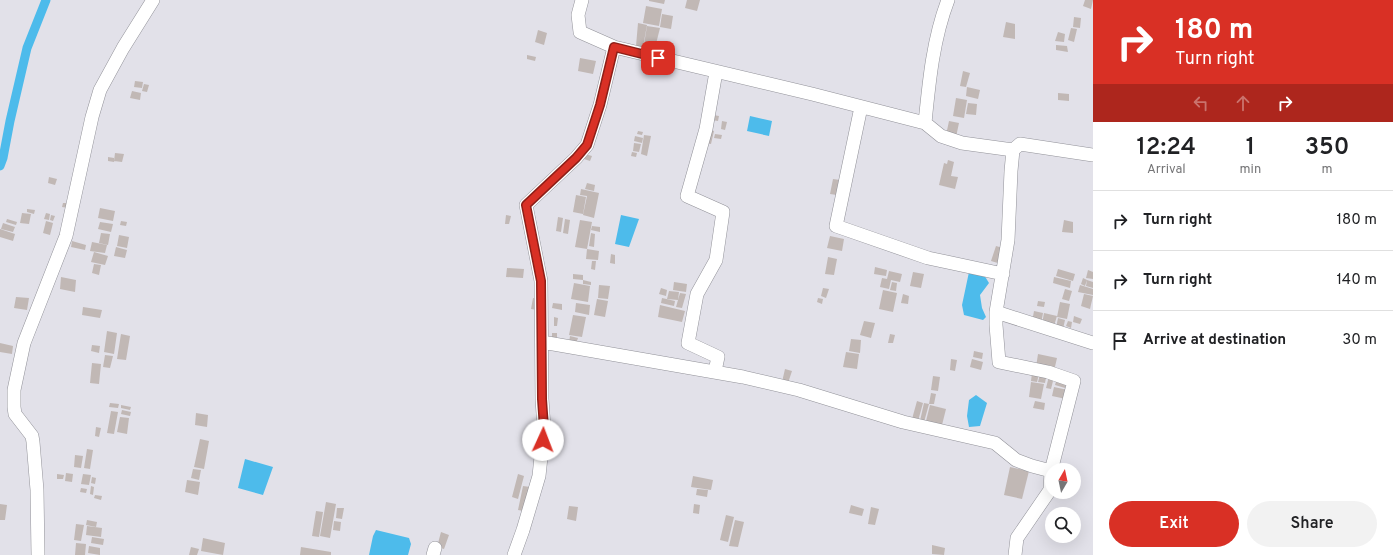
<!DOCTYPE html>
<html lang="en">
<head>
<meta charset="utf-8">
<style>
  body { margin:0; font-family:Overpass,sans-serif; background:#f2f2f2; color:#202124; height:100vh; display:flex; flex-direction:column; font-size:15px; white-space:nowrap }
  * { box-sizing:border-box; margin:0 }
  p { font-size:13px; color:#757577 }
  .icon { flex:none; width:22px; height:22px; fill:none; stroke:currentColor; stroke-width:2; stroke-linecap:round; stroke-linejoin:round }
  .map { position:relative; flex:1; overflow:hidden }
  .panel { display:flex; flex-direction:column; background:#fff; width:300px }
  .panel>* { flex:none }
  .guide { background:#d93025; color:#fff; overflow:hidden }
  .needle { width:26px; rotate:9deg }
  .controls { position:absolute; left:1045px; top:463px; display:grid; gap:8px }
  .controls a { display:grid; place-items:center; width:36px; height:36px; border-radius:50%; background:#fff; box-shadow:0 4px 16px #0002; font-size:20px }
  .pin { position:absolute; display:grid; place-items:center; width:34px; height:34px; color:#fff; margin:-17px; border-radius:8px; box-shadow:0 2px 6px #0006 }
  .me { position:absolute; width:44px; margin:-22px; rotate:2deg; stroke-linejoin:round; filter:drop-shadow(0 0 3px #0008) }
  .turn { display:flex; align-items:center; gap:14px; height:84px; padding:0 16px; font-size:18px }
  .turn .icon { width:52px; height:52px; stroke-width:2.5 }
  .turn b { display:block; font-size:28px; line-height:34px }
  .lanes { display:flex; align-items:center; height:38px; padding:0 16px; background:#0003; justify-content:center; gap:20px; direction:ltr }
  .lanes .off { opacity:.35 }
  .eta { display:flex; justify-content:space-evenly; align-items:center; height:68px; text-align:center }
  .eta b { font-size:24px; font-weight:600; line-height:28px }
  .action { display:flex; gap:8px; margin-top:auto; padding:8px 16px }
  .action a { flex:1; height:46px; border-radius:24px; background:#d93025; color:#fff; font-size:16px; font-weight:600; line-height:46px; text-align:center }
  .action a+a { background:#f2f2f2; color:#202124 }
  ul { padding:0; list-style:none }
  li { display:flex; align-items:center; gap:12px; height:60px; padding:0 16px; border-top:1px solid #e0e0e0 }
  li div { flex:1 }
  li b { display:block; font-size:15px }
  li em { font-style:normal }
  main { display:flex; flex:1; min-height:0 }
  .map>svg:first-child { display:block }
  .water { fill:#4dbbeb }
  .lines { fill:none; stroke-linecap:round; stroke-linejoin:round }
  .canal { stroke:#4dbbeb; stroke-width:9 }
  .building { fill:#c1b8b5 }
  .minor-casing { stroke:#929299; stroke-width:14 }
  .minor { stroke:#fff; stroke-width:13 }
  .route-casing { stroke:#8d1f18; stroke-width:10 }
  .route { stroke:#d93025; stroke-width:7 }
</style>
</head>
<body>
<main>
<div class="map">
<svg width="1093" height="555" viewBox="0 0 1093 555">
  <rect width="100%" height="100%" fill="#e2e1e9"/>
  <path class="water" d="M750 116 772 121 769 136 747 131Z
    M621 215 639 219 629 247 615 244Z
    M969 272 984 275 989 283 980 295 982 308 986 317 983 320 964 315 962 305Z
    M976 395 987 403 980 426 969 427 967 416 969 400Z
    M245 459 273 467 263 495 238 488Z
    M376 530 409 538 411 544 408 555H369L373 536Z"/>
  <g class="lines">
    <path class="canal" d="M0 166 3 158 10 121 27 48 46 0"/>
  </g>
  <path class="building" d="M649 0H665L664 4 649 1Z
    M687 0H700L697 11 685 8Z
    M1085 0H1093L1091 9 1083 6Z
    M646 6 662 9 659 26 643 23Z
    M662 14 673 16 671 29 660 27Z
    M1074 17 1081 18 1080 28 1073 27Z
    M1006 22 1015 24V39L1003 37Z
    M638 23 647 25 643 47 636 46Z
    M647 26 660 28 654 52 643 50Z
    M1071 28 1077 29 1074 42 1068 40Z
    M538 30 547 33 544 45 535 42Z
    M1058 32 1065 34 1064 42 1055 41Z
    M1056 45 1067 46 1068 52 1056 50Z
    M527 55 536 57 535 61 527 59Z
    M580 58 596 61 593 74 578 71Z
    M963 71 970 73 966 87 960 86Z
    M135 81 143 82 142 88 134 87Z
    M144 84 149 85 147 92 142 91Z
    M967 87 980 90 978 99 966 96Z
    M132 91 141 93 140 100 130 98Z
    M1058 93 1069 94V101L1058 100Z
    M956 98 967 100 964 118 953 116Z
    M968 103 977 104 976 115 966 114Z
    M713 115 719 116 718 121 712 120Z
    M722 121 727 122 725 130 721 129Z
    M949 121 959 123 956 137 946 135Z
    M708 129 714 131 711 144 705 143Z
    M638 131 643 132 642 135 637 134Z
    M715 134 722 135 721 139 714 138Z
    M644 135 651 136 647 156 641 154Z
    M635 136 643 138 642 143 634 141Z
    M634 143 641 144 639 152 633 151Z
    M632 152 637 153 636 157 631 156Z
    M115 153 124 154 122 162 114 161Z
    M585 154 592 156 590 161 584 159Z
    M108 157 114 158V162L108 161Z
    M948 160 954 162 951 176 958 177 955 189 939 185 944 163 947 164Z
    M49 177 57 179 55 185 48 183Z
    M833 179 840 180 837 195 830 194Z
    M587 183 595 185 594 191 585 189Z
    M581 189 599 193 594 218 583 215 587 196 580 195Z
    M576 195 586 197 583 214 573 212Z
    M63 203H68V208L62 207Z
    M100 208 115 211 113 221 98 218Z
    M27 209 35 210 34 214 27 212Z
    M22 213 31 214 29 224 20 223Z
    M46 213 50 214 49 220 44 219Z
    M51 215 55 216 53 221 50 220Z
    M506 215 511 216 509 224H505Z
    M558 217 563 218 561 232 556 231Z
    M7 219 17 222 16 225 6 222Z
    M565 219 570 220 568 234 563 233Z
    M580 220 592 222 587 249 575 247Z
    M1064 220 1073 222V233L1062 232Z
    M46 221 53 223 50 235 43 233Z
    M121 221 127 222 126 226 120 225Z
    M100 222 113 224 111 232 98 229Z
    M3 223 15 227 13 232 1 229Z
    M592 226 600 227V232L591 230Z
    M0 229 15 234 13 241 0 237Z
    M101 233 110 234 108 245 99 243Z
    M591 233 595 234 594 247 589 246Z
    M119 235 129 237 127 248 117 246Z
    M830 236 844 239 842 251 827 248Z
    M72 241 86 245 85 250 71 247Z
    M92 242 107 245 105 253 90 251Z
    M996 246 1006 249 1001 264 991 261Z
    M116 247 127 250 125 258 114 256Z
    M587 249 599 251 598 260 586 259Z
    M94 252 108 256 105 265 91 262Z
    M611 254 615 255V264L610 263Z
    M828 257 837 259 834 275 825 274Z
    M592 261H596L595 270 591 269Z
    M94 264 101 265 99 275 92 273Z
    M875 267 887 270 886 276 874 274Z
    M507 268 524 269 523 278 506 277Z
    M1058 269 1075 274 1073 281 1056 276Z
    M1088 270 1093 272V279L1086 278Z
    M889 271 902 274 900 282 891 280 889 289 880 287 882 278 887 279Z
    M913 272 924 274 921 288 910 286Z
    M573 274 583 275V280L573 279Z
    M61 277 76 280 75 292 60 289Z
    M1054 277 1071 281 1070 288 1053 283Z
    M1083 278 1087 280 1085 286 1081 284Z
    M583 280 591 282V285L583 284Z
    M1087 280 1093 282V288L1086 286Z
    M674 282 687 284 686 292 673 290Z
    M892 282 897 283 896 291 890 290Z
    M574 283 590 286 588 302 571 299Z
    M599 285 610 286 608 299 598 298Z
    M1080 285 1093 289V295L1078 292Z
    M661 288 667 290 666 296 659 294Z
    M823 288 829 289 826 298 821 296Z
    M1065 289 1072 291 1069 301 1062 299Z
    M883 290 897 293 893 312 879 309Z
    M669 291 679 292 678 300 667 299Z
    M680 293 686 294 682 308 676 307Z
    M903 294 909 296 908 304 901 303Z
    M1084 294 1093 296 1090 309 1081 306Z
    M16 297 29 298 27 310 14 308Z
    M533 298 539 299 537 310 531 309Z
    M662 298 675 301 674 306 661 303Z
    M818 298 823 299 822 304 817 302Z
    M597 299 608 301 605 317 594 315Z
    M1038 301 1045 302 1044 307 1037 306Z
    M1060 302 1070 304 1067 319 1057 317Z
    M553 303 562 304V310L552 308Z
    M576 303 590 305 589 315 575 312Z
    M660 305 685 311 682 322 658 317Z
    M83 307 102 310 100 318 82 315Z
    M1034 311 1043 313 1041 324 1032 322Z
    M1044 313 1057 316 1054 326 1042 324Z
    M573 315 586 317 582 337 569 335Z
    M1074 316 1082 319 1080 324 1073 322Z
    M554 317 558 318 557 326H554Z
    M1058 318 1065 320 1063 329 1056 328Z
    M864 321 875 323 871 338 860 335Z
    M1068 321 1072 322 1071 328 1066 326Z
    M107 331 117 333 114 354 104 352Z
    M552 333H557V341H552Z
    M121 334 130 336 126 360 117 359Z
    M890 334 895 335 893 343H888Z
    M570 336 578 338 576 344 569 343Z
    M851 339 861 340 860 353 849 351Z
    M0 343 13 346 12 354 0 352Z
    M92 345 100 346 99 353 91 351Z
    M974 351 983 353 982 359 973 357Z
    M846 352 859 354 857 369 843 367Z
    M1038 354 1057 358 1054 371 1036 367Z
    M105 355 113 356 110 368 103 367Z
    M951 359 957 360 955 371 950 370Z
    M972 359 983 362 981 370 970 367Z
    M92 363 101 364 99 384 90 383Z
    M785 369 792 371 788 383 782 382Z
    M1041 371 1047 372 1045 383 1038 382Z
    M1032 373 1039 374 1037 382 1031 381Z
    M933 376 940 377 938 391 931 390Z
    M1049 376 1054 377 1051 389 1046 388Z
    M1057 378 1067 381 1065 388 1055 385Z
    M1031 382 1044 384 1041 399 1029 397Z
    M1054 387 1068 390 1066 399 1052 396Z
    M931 393 936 394 934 404H929Z
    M917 401 923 403 918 421 912 419Z
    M1035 401 1045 403 1044 410 1033 408Z
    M110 403 119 404 118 408 109 407Z
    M924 403 929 404 924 422 920 421Z
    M121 405 131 407 130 410 121 408Z
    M930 405 946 409 942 425 926 421Z
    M122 410 131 412 130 416 121 414Z
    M111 411 118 412 114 434 107 433Z
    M196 413 208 415 207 427 195 425Z
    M120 417 129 418 127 434 117 432Z
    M96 427 101 428 99 437 95 436Z
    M200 439 209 441 204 469 194 467Z
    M87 449 93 450 90 469 84 468Z
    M75 455 83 456 81 468 74 467Z
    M1010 467 1029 471 1022 499 1004 495Z
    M193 469 201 470 199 480 191 478Z
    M66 473 73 474 72 482 65 481Z
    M57 474 64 475 63 479H57Z
    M83 474 91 475 89 485 81 484Z
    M518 474 524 476 518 499 512 497Z
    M693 476 713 480 711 490 691 487Z
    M92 477 96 478 95 484 91 483Z
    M187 480 200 482 198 495 185 492Z
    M91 486 94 487 93 495 90 494Z
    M523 486 530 487 524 511 518 510Z
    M81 488 87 489 86 493 80 492Z
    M697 489 708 490 707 497 696 495Z
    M95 495 102 496 101 500 94 498Z
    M326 502 336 504 330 538 320 536Z
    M0 504 7 505 5 520H0Z
    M694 504 700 505 699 514 693 513Z
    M851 505 864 509 862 516 849 513Z
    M569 506 578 507 576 521 567 519Z
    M871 507 879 509 875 525 868 524Z
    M337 508H344L342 519 336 518Z
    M316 511 323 512 319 537 312 536Z
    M726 515 734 517 728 542 720 540Z
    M87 520 97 522 96 527 86 525Z
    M735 520 744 522 738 547 729 546Z
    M334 521 341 522 340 531 333 530Z
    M76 524 84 525 81 541 74 540Z
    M87 526 102 528 101 537 86 535Z
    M441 532 449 535 444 549 437 547Z
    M92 537 104 539 103 545 91 543Z
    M203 538 225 543 223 555 201 551Z
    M76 543 86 544 85 555H75Z
    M932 545 945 548 944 555 932 554Z
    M89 546 100 548V555L88 553Z
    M191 547 199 549 197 555H189Z
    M301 547 331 552V555H300Z"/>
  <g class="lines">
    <g class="minor-casing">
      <path id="minor" d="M614 47 812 94 925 123 941 136 962 143 1013 150 1011 171 1008 240 996 312V325L999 362 1048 372 1074 381 1051 471 1050 490 1017 538 1015 555
        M861 107 836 226 928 258 1003 274
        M925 123C929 82 933 39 948 0
        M1013 150 1020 144 1093 155
        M996 312 1093 343
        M542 342 743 377 799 390 903 422 995 443 1016 460 1032 466 1051 471
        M715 371 718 357 688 343 697 294 716 260 723 212 687 196 706 129 716 72
        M38 555 37 490 33 442 32 436 15 414 14 407V390L24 343 66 236 92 117 100 90 123 48 153 0
        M433 555 435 548
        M514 555 523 530 539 476 544 428 542 399 541 281 526 205 576 158 587 145 600 105 614 47 580 32 578 15 582 0"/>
    </g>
    <use href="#minor" class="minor"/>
  </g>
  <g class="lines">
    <g class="route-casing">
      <path id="route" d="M543 440 544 428 542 399 541 281 526 205 576 158 587 145 600 105 614 47 658 58"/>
    </g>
    <use href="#route" class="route"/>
  </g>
</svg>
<div class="controls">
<a><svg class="needle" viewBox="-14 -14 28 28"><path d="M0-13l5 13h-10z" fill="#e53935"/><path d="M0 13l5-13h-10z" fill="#757577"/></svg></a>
<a><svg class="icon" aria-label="search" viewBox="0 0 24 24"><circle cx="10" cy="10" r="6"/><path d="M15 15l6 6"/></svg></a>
</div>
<div class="pin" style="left:658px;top:58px;background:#d93025"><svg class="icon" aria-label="arrive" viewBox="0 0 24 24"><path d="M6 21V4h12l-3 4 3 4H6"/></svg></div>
<svg class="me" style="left:543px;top:440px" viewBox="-20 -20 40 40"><circle r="19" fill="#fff"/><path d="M0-13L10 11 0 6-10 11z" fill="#d93025"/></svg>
</div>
<section class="panel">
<div class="guide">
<div class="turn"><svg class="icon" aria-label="right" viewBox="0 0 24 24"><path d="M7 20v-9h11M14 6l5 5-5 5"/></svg><div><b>180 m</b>Turn right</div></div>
<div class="lanes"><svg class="icon off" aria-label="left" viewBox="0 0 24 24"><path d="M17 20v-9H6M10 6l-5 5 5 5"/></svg><svg class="icon off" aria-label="ahead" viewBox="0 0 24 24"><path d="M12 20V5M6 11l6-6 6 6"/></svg><svg class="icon" aria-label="right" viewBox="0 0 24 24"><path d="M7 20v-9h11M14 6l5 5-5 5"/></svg></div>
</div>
<div class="eta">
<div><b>12:24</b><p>Arrival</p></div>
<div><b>1</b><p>min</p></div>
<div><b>350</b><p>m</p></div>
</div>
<ul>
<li><svg class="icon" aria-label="right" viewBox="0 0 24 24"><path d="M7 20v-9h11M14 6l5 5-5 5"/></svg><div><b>Turn right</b></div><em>180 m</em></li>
<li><svg class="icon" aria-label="right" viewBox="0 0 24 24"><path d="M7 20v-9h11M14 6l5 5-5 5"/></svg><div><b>Turn right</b></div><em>140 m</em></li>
<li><svg class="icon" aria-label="arrive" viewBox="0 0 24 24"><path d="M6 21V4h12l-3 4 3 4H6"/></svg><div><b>Arrive at destination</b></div><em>30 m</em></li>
</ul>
<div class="action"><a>Exit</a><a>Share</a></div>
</section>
</main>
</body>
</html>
